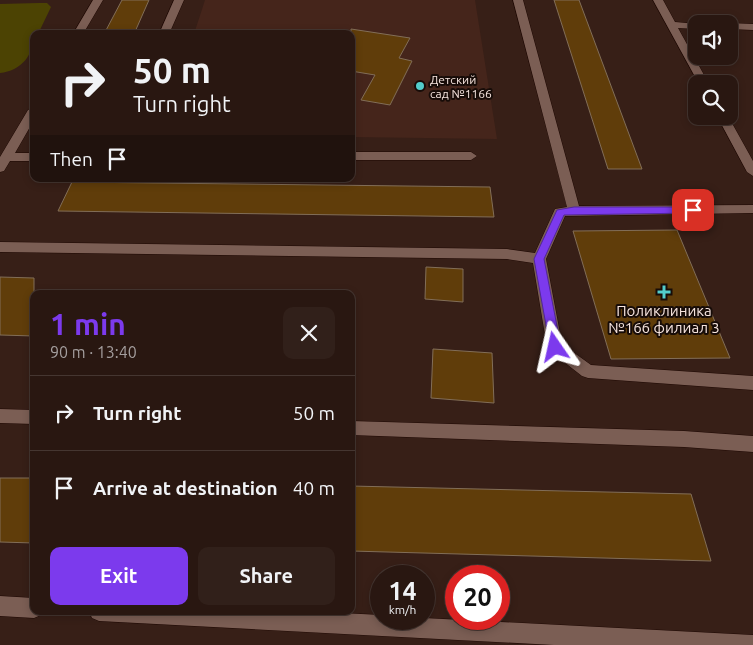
<!DOCTYPE html>
<html lang="en">
<head>
<meta charset="utf-8">
<style>
  body { margin:0; font-family:Ubuntu,sans-serif; background:#31201a; color:#f1f3f6; height:100vh; display:flex; flex-direction:column; font-size:19px; white-space:nowrap }
  * { box-sizing:border-box; margin:0 }
  p { font-size:16px; color:#a59f9f }
  .icon { flex:none; width:28px; height:28px; fill:none; stroke:currentColor; stroke-width:2; stroke-linecap:round; stroke-linejoin:round }
  .map { position:relative; flex:1; overflow:hidden }
  .panel { position:absolute; left:30px; top:290px; width:325px; height:325px; display:flex; flex-direction:column; background:#291711; border-radius:10px; box-shadow:0 2px 8px #0003,0 0 0 1px #453631 }
  .panel>* { flex:none }
  .guide { position:absolute; left:30px; top:30px; width:325px; height:152px; border-radius:10px; box-shadow:0 2px 8px #0003,0 0 0 1px #453631; background:#291711; color:#f1f3f6; overflow:hidden }
  .fabs { position:absolute; left:688px; top:15px; display:grid; gap:10px }
  .fabs a { display:grid; place-items:center; width:50px; height:50px; border-radius:10px; background:#291711; box-shadow:0 2px 8px #0003,0 0 0 1px #453631; font-size:25px }
  .speed { position:absolute; left:370px; top:565px; display:flex; gap:10px; font-size:25px; font-weight:700; text-align:center }
  .speed>* { display:grid; place-content:center; width:65px; height:65px; border-radius:50%; background:#291711; box-shadow:0 2px 8px #0003,0 0 0 1px #453631; line-height:1 }
  .speed small { font-size:12px; font-weight:400 }
  .speed .limit { border:8px solid #d22; background:#fff; color:#111 }
  .pin { position:absolute; display:grid; place-items:center; width:42px; height:42px; color:#fff; margin:-21px; border-radius:10px; box-shadow:0 2px 8px #0006 }
  .me { position:absolute; width:55px; margin:-28px; rotate:349deg; stroke-linejoin:round; filter:drop-shadow(0 0 4px #0008) }
  .turn { display:flex; align-items:center; gap:18px; height:105px; padding:0 20px; font-size:22px }
  .turn .icon { width:65px; height:65px; stroke-width:2.5 }
  .turn b { display:block; font-size:35px; line-height:42px }
  .then { display:flex; align-items:center; height:48px; padding:0 20px; background:#0003; gap:10px; font-size:19px }
  .round { display:grid; place-items:center; flex:none; width:52px; height:52px; border-radius:10px; background:#31201a }
  .headline { display:flex; align-items:center; justify-content:space-between; height:85px; padding:0 20px }
  h1 { font-size:30px; font-weight:700; line-height:38px; color:#7c3aed }
  .action { display:flex; gap:10px; margin-top:auto; padding:10px 20px }
  .action a { flex:1; height:58px; border-radius:10px; background:#7c3aed; color:#fff; font-size:20px; font-weight:700; line-height:58px; text-align:center }
  .action a+a { background:#31201a; color:#f1f3f6 }
  ul { padding:0; list-style:none }
  li { display:flex; align-items:center; gap:15px; height:75px; padding:0 20px; border-top:1px solid #453631 }
  li div { flex:1 }
  li b { display:block; font-size:19px }
  li em { font-style:normal }
  .map>svg:first-child { display:block }
  .built { fill:#45251b }
  .green { fill:#4c4303 }
  .building { fill:#603d0a; stroke:#826e58 }
  .lines { fill:none; stroke-linecap:round; stroke-linejoin:round }
  .minor-casing { stroke:#1e0803; stroke-width:1 }
  .minor { fill:#7b5e54; fill-rule:evenodd }
  .route { fill:#7c3aed; stroke:#51269a }
  .poi-dot { fill:#53cdcb; stroke:#170c08; stroke-width:2 }
  .labels { text-anchor:middle; dominant-baseline:central; stroke-width:4; stroke-linejoin:round; paint-order:stroke }
  .far-poi-label { font-size:12px; fill:#f6e4de; stroke:#170c08; text-anchor:start }
  .poi-label { font-size:15px; fill:#f6e4de; stroke:#170c08 }
</style>
</head>
<body>
<div class="map">
<svg width="753" height="645" viewBox="0 0 753 645">
  <rect width="100%" height="100%" fill="#371f17"/>
  <path class="built" d="M205 0H475L497 139 351 137V34H194Z"/>
  <path class="green" d="M39 3H47L51 7 38 34H34C34 55 21 71 0 73V4Z"/>
  <path class="building" d="M122 0H149L134 34H104Z
    M554 0H579L642 169H608Z
    M351 29 410 38 399 58 412 61 390 105 361 100 375 75 351 71Z
    M72 182 490 187 494 217 58 211Z
    M677 230 730 358 611 359 573 231Z
    M426 267 463 269V302L425 299Z
    M0 277 34 278V336L0 335Z
    M433 349 492 353 494 403 431 398Z
    M0 478H34V543L0 542Z
    M351 486 691 494 711 561 351 551Z"/>
  <g class="lines">
    <g class="minor-casing">
      <path id="minor" d="M93 0H103L83 34H73Z
        M174 0H184L169 34H159Z
        M513 0H523L579 206 753 205V213L565 216 546 259 562 344 591 365 753 376V390L588 378 582 376 550 351 547 347 533 263 507 259 0 252V242L507 249 535 253 555 209 567 207Z
        M653 0H663L675 22 698 24H696V29L678 28 709 84H699Z
        M729 23 753 24V30L729 29V24H727Z
        M34 107V120L15 153H34V161H10L4 171 0 172V157L28 110Z
        M717 116H728L753 161V176L747 172Z
        M351 152H471L477 156 471 160H351Z
        M0 409 34 410V424L0 423Z
        M351 421 684 431 753 436V452L684 447 351 435Z
        M0 596 34 598V611H43L41 615 34 618 0 616Z
        M89 611H301L381 615V619L424 618 753 635V645H554L99 621 92 618Z"/>
    </g>
    <use href="#minor" class="minor"/>
  </g>
  <path class="route" d="M574 207H693L698 210 693 213 564 215 544 259 561 347 560 350H551L550 347 534 259 557 210Z"/>
  <g class="poi-dot">
    <circle cx="420" cy="86" r="5"/>
    <path d="M661.5 284.5h5v5h5v5h-5v5h-5v-5h-5v-5h5z"/>
  </g>
  <g class="labels">
    <g class="far-poi-label">
      <text x="430" y="79">Детский<tspan x="430" dy="14">сад №1166</tspan></text>
    </g>
    <g class="poi-label">
      <text x="664" y="310">Поликлиника<tspan x="664" dy="17">№166 филиал 3</tspan></text>
    </g>
  </g>
</svg>
<div class="fabs">
<a><svg class="icon" aria-label="sound" viewBox="0 0 24 24"><path d="M4 9h4l5-4v14l-5-4H4zM17 9q2 3 0 6"/></svg></a>
<a><svg class="icon" aria-label="search" viewBox="0 0 24 24"><circle cx="10" cy="10" r="6"/><path d="M15 15l6 6"/></svg></a>
</div>
<div class="speed"><div>14<small>km/h</small></div><div class="limit">20</div></div>
<div class="pin" style="left:693px;top:210px;background:#d93025"><svg class="icon" aria-label="arrive" viewBox="0 0 24 24"><path d="M6 21V4h12l-3 4 3 4H6"/></svg></div>
<svg class="me" style="left:555px;top:347px" viewBox="-20 -20 40 40"><path d="M0-17L14 15 0 8-14 15z" fill="#7c3aed" stroke="#fff" stroke-width="4"/></svg>
<div class="guide">
<div class="turn"><svg class="icon" aria-label="right" viewBox="0 0 24 24"><path d="M7 20v-9h11M14 6l5 5-5 5"/></svg><div><b>50 m</b>Turn right</div></div>
<div class="then">Then<svg class="icon" aria-label="arrive" viewBox="0 0 24 24"><path d="M6 21V4h12l-3 4 3 4H6"/></svg></div>
</div>
<section class="panel">
<div class="headline"><div><h1>1 min</h1><p>90 m · 13:40</p></div><a class="round"><svg class="icon" aria-label="close" viewBox="0 0 24 24"><path d="M6 6l12 12M18 6L6 18"/></svg></a></div>
<ul>
<li><svg class="icon" aria-label="right" viewBox="0 0 24 24"><path d="M7 20v-9h11M14 6l5 5-5 5"/></svg><div><b>Turn right</b></div><em>50 m</em></li>
<li><svg class="icon" aria-label="arrive" viewBox="0 0 24 24"><path d="M6 21V4h12l-3 4 3 4H6"/></svg><div><b>Arrive at destination</b></div><em>40 m</em></li>
</ul>
<div class="action"><a>Exit</a><a>Share</a></div>
</section>
</div>
</body>
</html>
